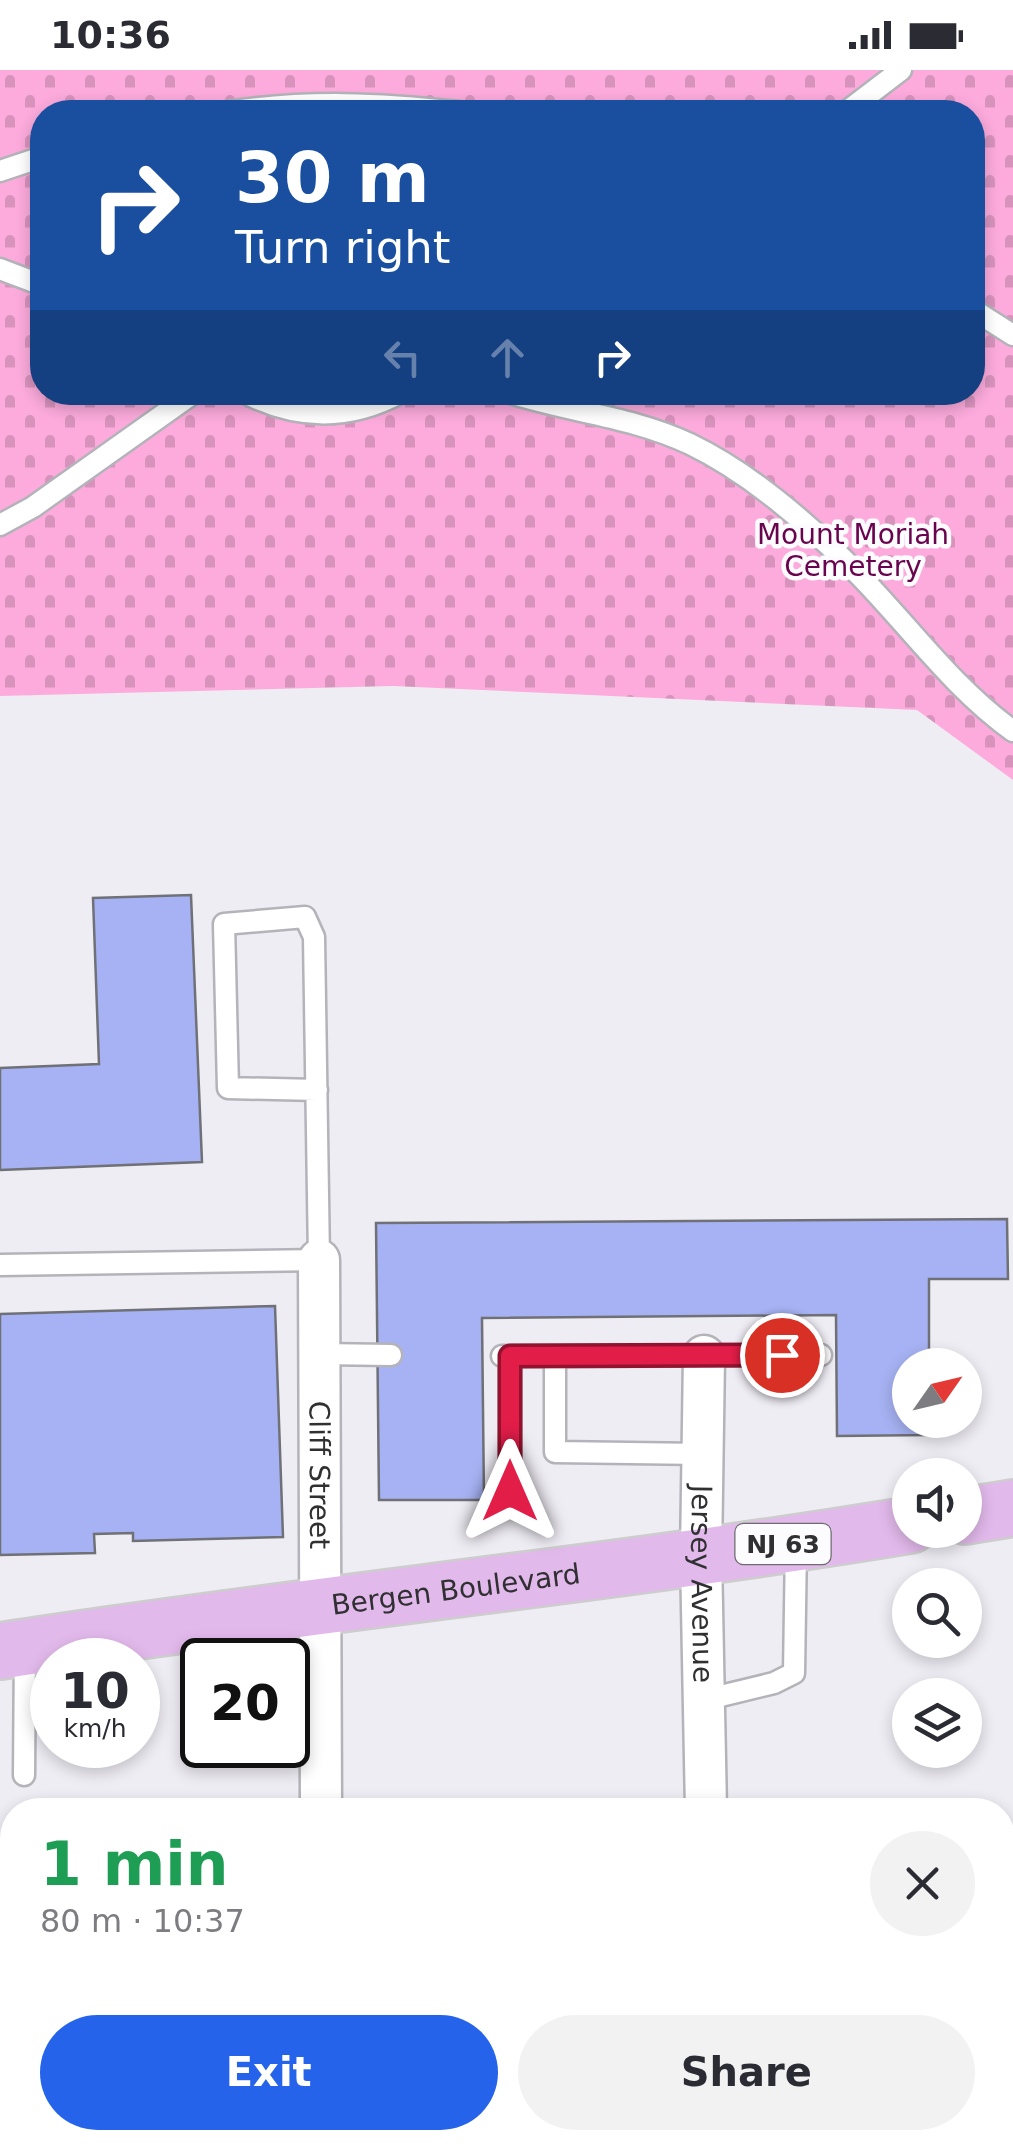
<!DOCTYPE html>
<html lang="en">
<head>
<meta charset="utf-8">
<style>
  body { margin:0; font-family:"DejaVu Sans",sans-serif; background:#f2f2f3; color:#2b2b33; height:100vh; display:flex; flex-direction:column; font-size:38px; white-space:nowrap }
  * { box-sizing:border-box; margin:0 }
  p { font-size:32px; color:#7c7c81 }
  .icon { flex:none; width:55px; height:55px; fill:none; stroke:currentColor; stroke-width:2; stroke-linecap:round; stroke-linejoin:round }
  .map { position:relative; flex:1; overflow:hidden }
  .side { position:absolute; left:0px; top:1728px; width:1015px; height:352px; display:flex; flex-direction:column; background:#fff; border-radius:40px 40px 0 0; box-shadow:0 5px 15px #0003 }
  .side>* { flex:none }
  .hud { position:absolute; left:30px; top:30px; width:955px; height:305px; border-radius:40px; box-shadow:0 5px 15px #0003; background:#1a4fa0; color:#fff; overflow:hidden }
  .needle { width:65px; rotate:56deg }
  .tools { position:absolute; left:892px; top:1278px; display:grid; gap:20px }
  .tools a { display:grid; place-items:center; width:90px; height:90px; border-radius:50%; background:#fff; box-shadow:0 5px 15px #0003; font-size:50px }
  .speed { position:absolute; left:30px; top:1568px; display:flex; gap:20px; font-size:50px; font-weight:700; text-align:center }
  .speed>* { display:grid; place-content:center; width:130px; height:130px; border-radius:50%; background:#fff; box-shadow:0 5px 15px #0003; line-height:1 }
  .speed small { font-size:25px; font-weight:400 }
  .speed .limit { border:5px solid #111; border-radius:15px; background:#fff; color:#111 }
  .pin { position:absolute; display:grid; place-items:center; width:85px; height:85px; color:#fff; margin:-42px; border:5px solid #fff; border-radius:50%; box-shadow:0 2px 10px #0007 }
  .me { position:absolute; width:110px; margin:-55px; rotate:0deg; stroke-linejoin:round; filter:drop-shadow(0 0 8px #0008) }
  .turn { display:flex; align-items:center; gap:35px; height:210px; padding:0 40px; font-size:45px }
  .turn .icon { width:130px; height:130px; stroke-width:2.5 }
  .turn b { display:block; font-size:70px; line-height:85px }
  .lanes { display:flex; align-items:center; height:95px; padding:0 40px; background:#0003; justify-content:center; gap:50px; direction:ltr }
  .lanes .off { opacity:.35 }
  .round { display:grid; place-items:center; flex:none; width:105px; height:105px; border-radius:52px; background:#f2f2f3 }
  .head { display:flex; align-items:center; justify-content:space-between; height:170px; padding:0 40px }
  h1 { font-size:60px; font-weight:700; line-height:75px; color:#1e9e55 }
  .button { display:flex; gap:20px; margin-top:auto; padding:20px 40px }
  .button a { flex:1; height:115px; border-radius:60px; background:#2563eb; color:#fff; font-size:40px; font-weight:700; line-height:115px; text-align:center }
  .button a+a { background:#f2f2f3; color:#2b2b33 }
  .status { display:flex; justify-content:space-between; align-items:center; height:70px; padding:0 50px; background:#fff; direction:ltr }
  .status svg { height:28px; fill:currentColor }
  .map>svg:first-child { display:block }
  .cemetery { fill:url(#cemetery-stones); fill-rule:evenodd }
  .building { fill:#a6b2f3; stroke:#6f7177; stroke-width:2.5 }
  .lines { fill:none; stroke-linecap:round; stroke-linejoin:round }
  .lane-casing { stroke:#b4b3b9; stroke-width:25 }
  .street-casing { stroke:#b4b3b9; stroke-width:45 }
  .primary-casing { stroke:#cdcdce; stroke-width:60 }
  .lane { stroke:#fff; stroke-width:20 }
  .street { stroke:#fff; stroke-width:40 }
  .primary { stroke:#e2b9eb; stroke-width:55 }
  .route-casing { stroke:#92132f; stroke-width:25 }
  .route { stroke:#e11d48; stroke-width:18 }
  .labels { text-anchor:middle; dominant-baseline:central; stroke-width:9; stroke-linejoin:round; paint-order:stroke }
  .shield { fill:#fcfbfe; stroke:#6d6d6f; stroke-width:2.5 }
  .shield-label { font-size:25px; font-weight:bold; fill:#303032 }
  .park-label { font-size:28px; fill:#69034e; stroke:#fcfbfe }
  .street-label { font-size:28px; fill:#303032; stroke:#fcfbfe }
</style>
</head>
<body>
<div class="status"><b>10:36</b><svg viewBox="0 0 49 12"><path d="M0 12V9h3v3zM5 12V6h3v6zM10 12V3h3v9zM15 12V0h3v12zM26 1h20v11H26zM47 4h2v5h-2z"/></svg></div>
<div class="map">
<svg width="1013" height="2078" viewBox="0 0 1013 2078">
  <defs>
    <pattern id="cemetery-stones" width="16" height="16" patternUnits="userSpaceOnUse" patternTransform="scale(2.5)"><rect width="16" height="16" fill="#fcabdc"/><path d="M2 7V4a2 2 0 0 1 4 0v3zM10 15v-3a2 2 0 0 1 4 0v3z" fill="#d893bd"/></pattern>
  </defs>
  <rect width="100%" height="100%" fill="#efedf4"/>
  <path class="cemetery" d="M0 0H1013V710L917 640 393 616 0 626ZM42 42H972V322H42Z"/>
  <path class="building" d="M191 825 202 1092 0 1100V998L99 994 93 828Z
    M1007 1149 1008 1209H929V1295H910V1350H930V1365L837 1366 836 1245 482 1248 484 1430H379L376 1153Z
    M275 1236 283 1467 133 1471V1463L94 1464 95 1483 0 1485V1244Z"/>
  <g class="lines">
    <g class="lane-casing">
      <path id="lane" d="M226 42C308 30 378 33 460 42
        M846 42 901 0
        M0 101 42 87
        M0 199 42 215
        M972 239 1013 265
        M243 322C296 350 349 351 402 322
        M507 322C567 342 631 346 690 374 752 404 810 455 858 504 909 556 953 618 1013 661
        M0 455 33 437 195 322
        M0 1195 319 1190 314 867 305 847 224 854 228 1018 317 1020
        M320 1284 391 1285
        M502 1286 821 1285
        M510 1286V1421
        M555 1286V1382L703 1384
        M704 1630 774 1613 794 1603 796 1474
        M24 1705 25 1579"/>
    </g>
    <g class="street-casing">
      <g id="street">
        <path id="s1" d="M319 1190 321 1740"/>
        <path id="s2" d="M704 1286 701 1486 706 1740"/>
        <path d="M0 1905H12"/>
        <path d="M712 2068V2078"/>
        <path d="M317 2078V2068"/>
      </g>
    </g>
    <g class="primary-casing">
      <g id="primary">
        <path d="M965 1446 1013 1438"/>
        <path id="s3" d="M0 1581C303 1534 608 1505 910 1455"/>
      </g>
    </g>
    <use href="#lane" class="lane"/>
    <use href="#street" class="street"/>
    <use href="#primary" class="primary"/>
  </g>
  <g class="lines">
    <g class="route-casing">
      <path id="route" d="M510 1421V1286L782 1285"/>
    </g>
    <use href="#route" class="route"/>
  </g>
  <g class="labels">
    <rect class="shield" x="735.5" y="1454" width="95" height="40" rx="8"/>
    <g class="shield-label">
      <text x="783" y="1474">NJ 63</text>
    </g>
    <g class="park-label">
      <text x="853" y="464">Mount Moriah<tspan x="853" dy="32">Cemetery</tspan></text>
    </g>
    <g class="street-label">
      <text stroke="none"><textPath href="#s1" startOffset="215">Cliff Street</textPath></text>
      <text stroke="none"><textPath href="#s2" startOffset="228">Jersey Avenue</textPath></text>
      <text stroke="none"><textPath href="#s3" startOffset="460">Bergen Boulevard</textPath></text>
    </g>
  </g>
</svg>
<div class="tools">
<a><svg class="needle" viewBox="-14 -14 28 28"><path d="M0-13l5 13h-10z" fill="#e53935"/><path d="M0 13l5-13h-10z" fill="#7c7c81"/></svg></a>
<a><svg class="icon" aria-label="sound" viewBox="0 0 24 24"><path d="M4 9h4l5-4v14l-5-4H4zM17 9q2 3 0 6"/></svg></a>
<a><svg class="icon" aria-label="search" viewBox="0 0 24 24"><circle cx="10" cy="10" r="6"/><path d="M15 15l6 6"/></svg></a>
<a><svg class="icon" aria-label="layers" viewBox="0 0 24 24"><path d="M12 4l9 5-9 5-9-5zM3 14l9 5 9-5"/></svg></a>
</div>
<div class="speed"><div>10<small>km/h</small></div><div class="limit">20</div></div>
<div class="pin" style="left:782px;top:1285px;background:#d93025"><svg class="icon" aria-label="arrive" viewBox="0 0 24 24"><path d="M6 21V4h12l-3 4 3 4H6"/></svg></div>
<svg class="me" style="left:510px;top:1421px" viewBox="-20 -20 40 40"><path d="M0-17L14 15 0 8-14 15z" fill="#e11d48" stroke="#fff" stroke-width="4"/></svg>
<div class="hud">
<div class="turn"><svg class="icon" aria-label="right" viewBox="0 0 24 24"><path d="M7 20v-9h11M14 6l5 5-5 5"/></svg><div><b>30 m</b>Turn right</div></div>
<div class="lanes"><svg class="icon off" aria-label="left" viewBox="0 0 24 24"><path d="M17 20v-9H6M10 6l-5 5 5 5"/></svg><svg class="icon off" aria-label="ahead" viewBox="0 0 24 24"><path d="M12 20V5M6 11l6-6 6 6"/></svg><svg class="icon" aria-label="right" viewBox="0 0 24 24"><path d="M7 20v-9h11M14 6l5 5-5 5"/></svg></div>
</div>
<section class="side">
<div class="head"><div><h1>1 min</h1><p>80 m · 10:37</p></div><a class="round"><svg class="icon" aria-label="close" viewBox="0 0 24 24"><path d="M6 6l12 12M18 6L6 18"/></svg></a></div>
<div class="button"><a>Exit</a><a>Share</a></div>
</section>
</div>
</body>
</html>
